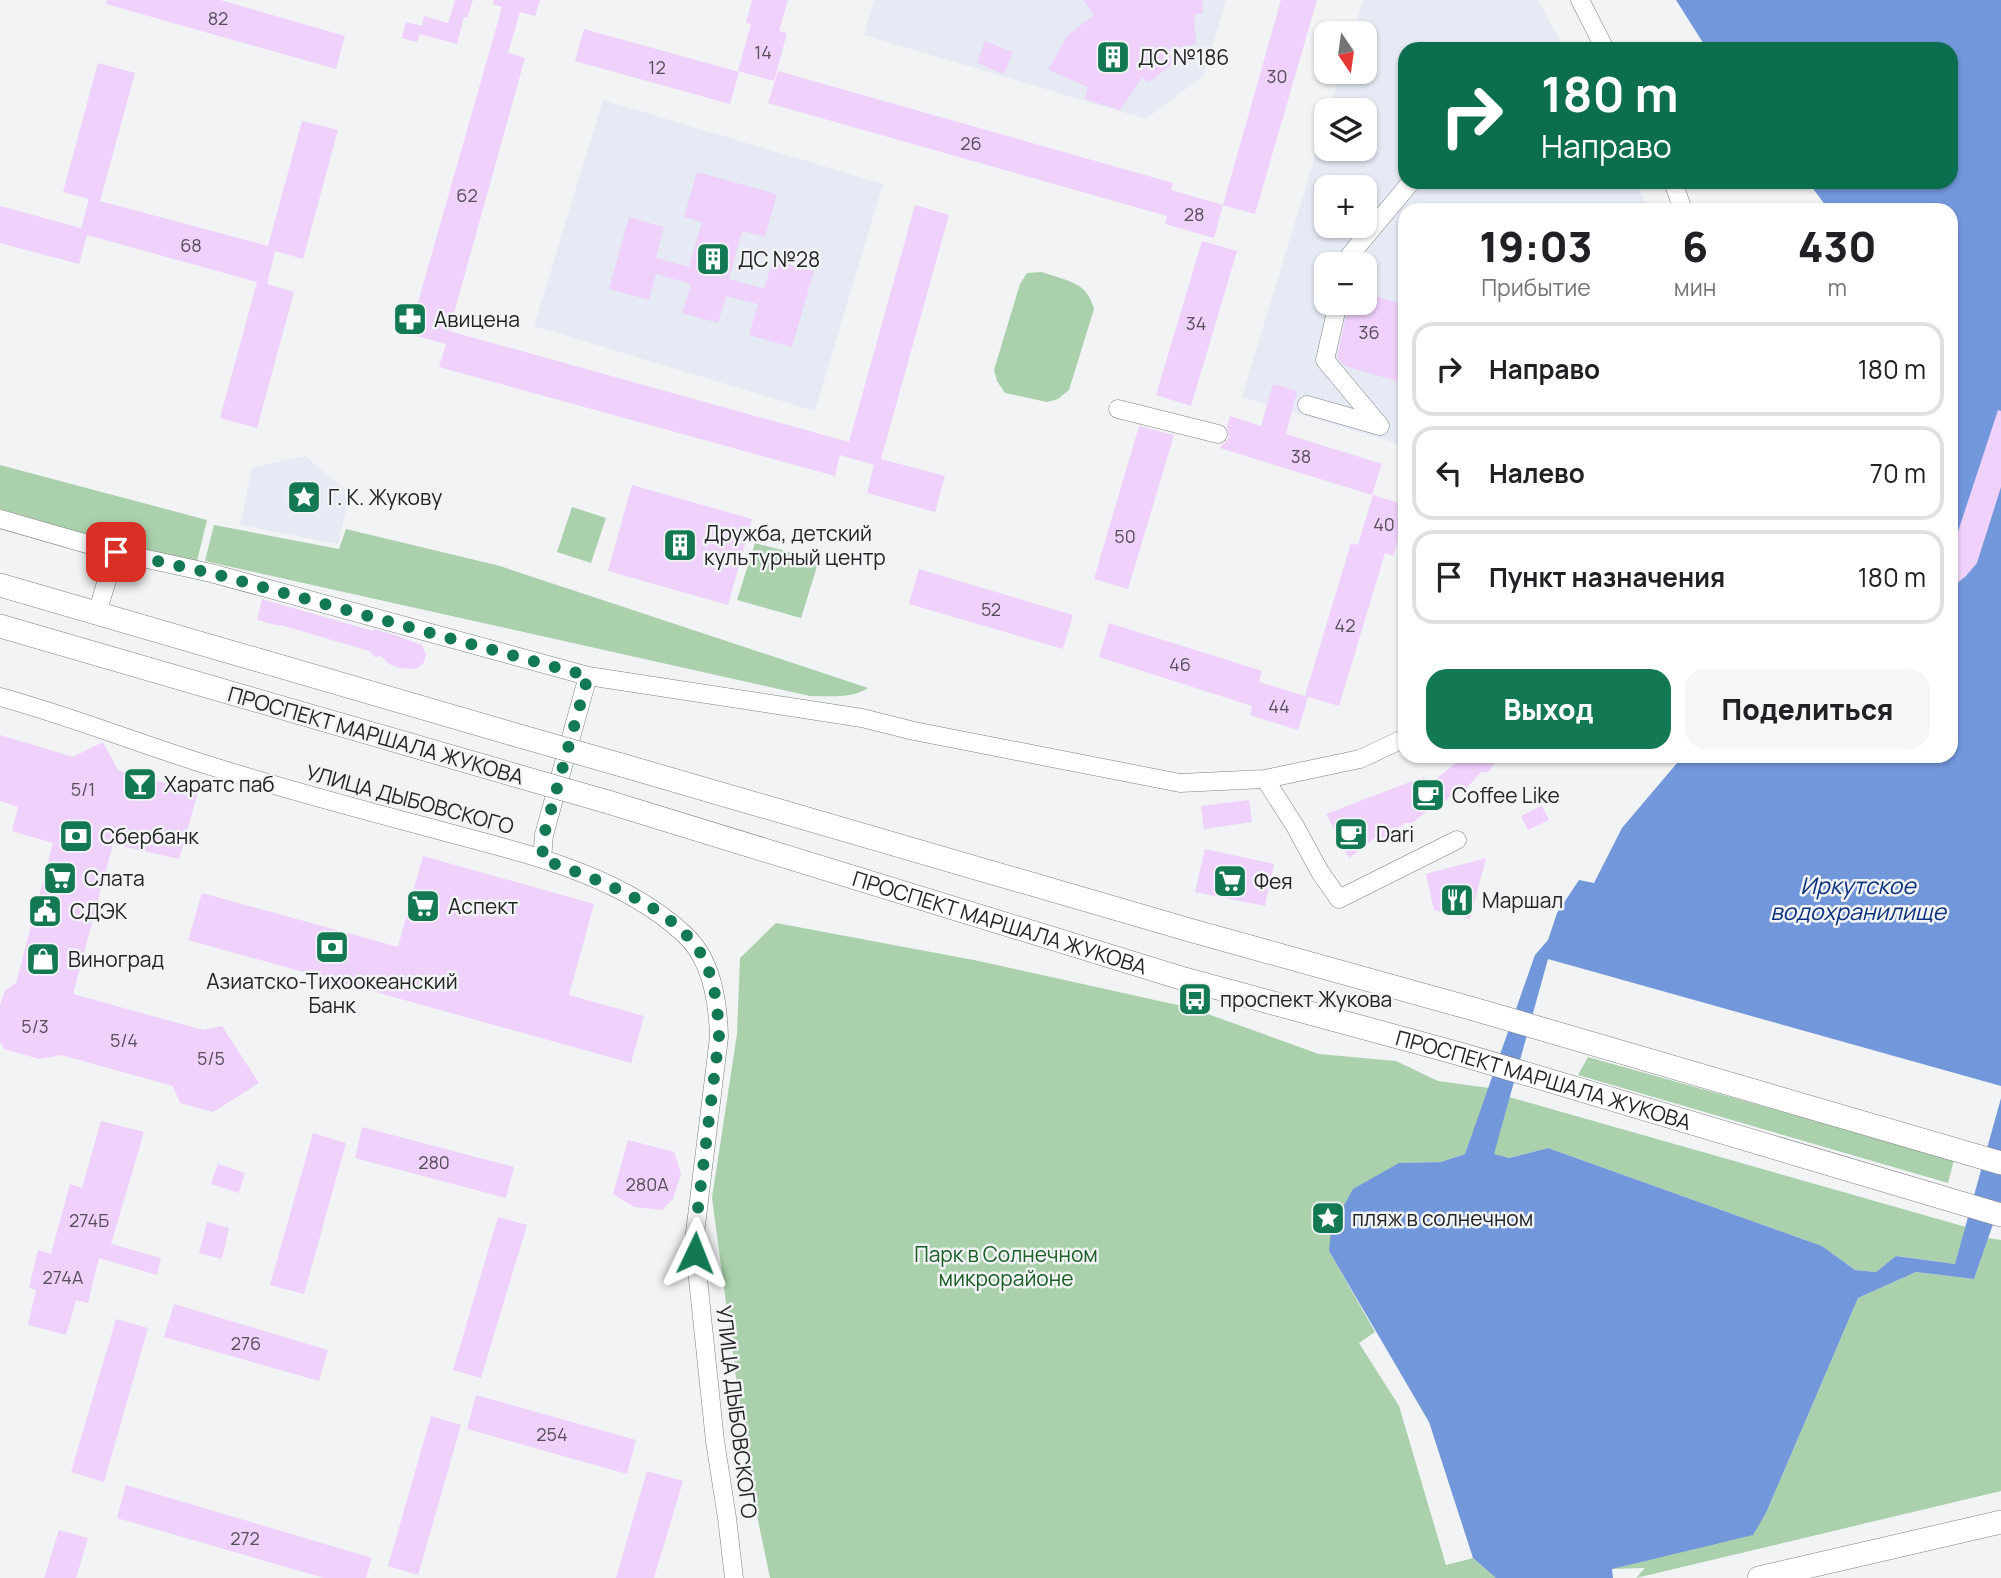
<!DOCTYPE html>
<html lang="ru">
<head>
<meta charset="utf-8">
<style>
  body { margin:0; font-family:Manrope,sans-serif; background:#f6f6f6; color:#202124; height:100vh; display:flex; flex-direction:column; font-size:26px; white-space:nowrap }
  * { box-sizing:border-box; margin:0 }
  p { font-size:23px; color:#757577 }
  .icon { flex:none; width:38px; height:38px; fill:none; stroke:currentColor; stroke-width:2; stroke-linecap:round; stroke-linejoin:round }
  .map { position:relative; flex:1; overflow:hidden }
  .sheet { position:absolute; left:1398px; top:203px; width:560px; height:560px; display:flex; flex-direction:column; background:#fff; border-radius:21px; box-shadow:0 2px 5px #0004 }
  .sheet>* { flex:none }
  .guide { position:absolute; left:1398px; top:42px; width:560px; height:147px; border-radius:21px; box-shadow:0 2px 5px #0004; background:#0b6e4f; color:#fff; overflow:hidden }
  .needle { width:46px; rotate:167deg }
  .fabs { position:absolute; left:1314px; top:21px; display:grid; gap:14px }
  .fabs a { display:grid; place-items:center; width:63px; height:63px; border-radius:14px; background:#fff; box-shadow:0 2px 5px #0004; font-size:35px }
  .pin { position:absolute; display:grid; place-items:center; width:60px; height:60px; color:#fff; margin:-30px; border-radius:14px; box-shadow:0 4px 10px #0006 }
  .me { position:absolute; width:77px; margin:-38px; rotate:2deg; stroke-linejoin:round; filter:drop-shadow(0 0 5px #0008) }
  .turn { display:flex; align-items:center; gap:24px; height:147px; padding:0 28px; font-size:32px }
  .turn .icon { width:91px; height:91px; stroke-width:2.5 }
  .turn b { display:block; font-size:49px; line-height:60px }
  .eta { display:flex; justify-content:space-evenly; align-items:center; height:119px; text-align:center }
  .eta b { font-size:42px; font-weight:800; line-height:49px }
  .button { display:flex; gap:14px; margin-top:auto; padding:14px 28px }
  .button a { flex:1; height:80px; border-radius:21px; background:#137953; color:#fff; font-size:28px; font-weight:800; line-height:80px; text-align:center }
  .button a+a { background:#f6f6f6; color:#202124 }
  ul { padding:0; list-style:none }
  li { display:flex; align-items:center; gap:21px; height:94px; margin:0 14px 10px; padding:0 14px; border:4px solid #e0e0e0; border-radius:21px }
  li div { flex:1 }
  li b { display:block; font-size:26px }
  li em { font-style:normal }
  .map>svg:first-child { display:block }
  .built { fill:#e5eaf4; fill-rule:evenodd }
  .green { fill:#aad1ac }
  .water { fill:#7397db }
  .building { fill:#efd1fb }
  .lines { fill:none; stroke-linecap:round; stroke-linejoin:round }
  .minor-casing { stroke:#7e7f81; stroke-width:19 }
  .major-casing { stroke:#7e7f81; stroke-width:24 }
  .minor { stroke:#fff; stroke-width:18 }
  .major { stroke:#fff; stroke-width:23 }
  .major-bridge-casing { stroke:#7e7f81; stroke-width:24; stroke-linecap:butt }
  .major-bridge { stroke:#fff; stroke-width:23 }
  .route { stroke:#137953; stroke-width:12; stroke-dasharray:0 21.6 }
  .labels { text-anchor:middle; dominant-baseline:central; stroke-width:5; stroke-linejoin:round; paint-order:stroke }
  .number-label { font-size:18px; fill:#564f5a }
  .poi-label { font-size:21px; fill:#232425; stroke:#f1f3f5; text-anchor:start }
  .street-label { font-size:21px; fill:#232425; stroke:#f1f3f5 }
  .park-label { font-size:21px; fill:#195e25; stroke:#f1f3f5 }
  .water-label { font-size:23px; font-style:italic; fill:#0b317e; stroke:#f1f3f5 }
</style>
</head>
<body>
<div class="map">
<svg width="2001" height="1578" viewBox="0 0 2001 1578">
  <rect width="100%" height="100%" fill="#f1f3f5"/>
  <path class="built" d="M874 0H1226L1204 75 1146 119 864 35Z
    M1363 0H1538L1564 49H1405V182H1635L1650 210H1405V446L1242 397 1326 120V149H1365V110H1329L1341 72H1365V33H1353ZM1326 187H1365V226H1326ZM1326 264H1365V303H1326Z
    M603 100 883 184 815 411 534 326Z
    M305 456 350 494 338 544 240 525 252 468Z"/>
  <path class="green" d="M1042 272C1066 281 1087 281 1094 309L1069 390 1058 399 1047 402 1005 393 997 381 994 370 1020 284 1027 273Z
    M0 465 207 520 197 561 124 546 0 509Z
    M572 507 606 518 591 563 557 552Z
    M214 525 339 549 346 529 500 566 868 688C851 699 830 696 810 696L205 561Z
    M755 543 819 560 801 618 737 600Z
    M776 923 979 961 1191 1008 1319 1054 1396 1061 1438 1081 1489 1088 1465 1154 1441 1162 1399 1163 1329 1251 1375 1332 1359 1343 1399 1406 1446 1565 1473 1558 1496 1578H770L750 1482 712 1198 737 1034 740 958Z
    M1588 1057 1954 1160 1948 1183 1578 1075Z
    M1509 1097 1966 1227 1955 1264 1897 1256 1876 1272 1855 1270 1822 1246 1548 1148 1509 1158 1493 1155Z
    M1988 1238 2001 1240V1491L1636 1578 1645 1568 1611 1569 1753 1534 1766 1513 1858 1298 1916 1272 1974 1279Z"/>
  <path class="water" d="M1676 0H2001V1086L1548 959 1494 1154 1509 1158 1548 1148 1822 1246 1855 1270 1876 1272 1896 1256 1955 1264 2001 1098V1201L1974 1279 1916 1272 1858 1298 1766 1513 1753 1535 1612 1569 1613 1578H1496L1473 1558 1429 1422 1329 1251 1331 1229 1353 1189 1399 1163 1441 1162 1465 1154 1535 955 1548 940 1557 913 1579 880 1594 883 1622 828 1683 756H1951V210H1829L1808 182H1951V49H1707Z"/>
  <path class="building" d="M107 0H220L345 36 336 69 106 4Z
    M455 0H473L467 18 464 17 457 44 420 34 417 42 402 38 406 22 422 26 424 16 448 23Z
    M494 0H540L535 16 520 12 508 53 525 58 449 331 849 442 915 205 949 215 881 459 945 476 935 512 867 493 874 465 840 455 835 476 439 367 446 344 409 334 502 7 493 4Z
    M752 0H788L779 31 787 33 774 81 738 71 751 24 746 23Z
    M1083 0H1202L1203 14H1194L1196 44 1169 49 1173 64 1149 82 1142 78 1120 110 1085 99 1088 87 1048 70 1068 35 1094 15Z
    M1281 0H1317L1255 214 1223 205Z
    M584 29 739 72 730 104 575 61Z
    M985 41 1013 52 1004 74 977 63Z
    M98 63 135 73 100 201 268 246 302 121 338 130 303 259 275 251 267 284 294 292 257 428 220 418 257 282 87 235 79 264 0 243V206L81 228 89 199 63 192Z
    M778 71 1173 183 1171 190 1223 205 1214 238 1165 224 1167 216 768 103Z
    M697 172 777 194 765 237 742 231 729 279 764 289 773 260 814 271 792 347 749 335 758 304 726 296 718 323 682 313 691 284 656 274 649 300 609 289 629 217 664 227 656 258 689 267 702 222 684 217Z
    M1202 241 1237 251 1191 406 1156 395Z
    M1365 293 1405 305V375L1403 383 1345 366 1337 357 1349 303H1365Z
    M1273 384 1297 391 1286 434 1382 464 1372 495 1220 448 1229 437 1227 427 1230 416 1261 426Z
    M1998 410 2001 411V487L1977 563 1966 576 1955 585 1951 575V553Z
    M1139 426 1174 435 1128 589 1094 579Z
    M632 485 752 519 728 605 608 571Z
    M1373 495 1405 505V516L1393 556 1385 553 1339 706 1305 696 1351 543 1358 545Z
    M919 569 1073 615 1063 649 909 604Z
    M262 599 373 631 374 629 392 634 422 645 426 655 423 664 416 669 400 668 389 664 381 656 375 657 369 651 281 625 280 626 257 620Z
    M1109 623 1262 671 1259 682 1308 697 1298 730 1250 715 1252 706 1099 657Z
    M0 735 73 757 103 742 118 770 198 792 179 859 113 844 73 994 203 1030 222 1026 259 1083 213 1112 180 1103 173 1086 61 1055 39 1059 4 1049 0 1042V1005L5 991 16 983 53 843 12 831 18 807 0 801Z
    M1464 756H1501L1488 772H1481L1466 789 1457 788 1440 807H1433L1412 823H1405L1384 838 1377 836 1349 858 1326 814 1423 777 1434 781Z
    M1249 800 1252 822 1204 829 1201 806Z
    M1542 806 1549 820 1528 830 1521 816Z
    M1205 849 1274 864 1265 906 1195 892Z
    M423 856 594 904 569 995 644 1016 631 1063 188 940 202 893 398 947Z
    M1486 858 1470 919 1434 910 1426 874Z
    M101 1121 144 1132 111 1244 161 1258 157 1275 99 1258 88 1303 76 1300 66 1335 28 1325 36 1290 29 1288 38 1250 51 1254 70 1184 82 1188Z
    M362 1127 514 1167 506 1198 355 1158Z
    M313 1133 346 1143 304 1294 270 1285Z
    M628 1140 674 1152 681 1174 673 1199 662 1210 634 1207 613 1194Z
    M218 1164 245 1173 239 1193 211 1184Z
    M498 1217 527 1225 481 1378 453 1370Z
    M207 1222 229 1228 222 1259 199 1253Z
    M174 1304 328 1350 319 1381 164 1337Z
    M116 1319 148 1328 104 1482 71 1472Z
    M476 1395 636 1440 627 1474 467 1429Z
    M431 1416 461 1425 418 1575 388 1566Z
    M647 1471 683 1481 654 1578H616Z
    M126 1485 372 1558 366 1578H324L117 1518Z
    M59 1530 88 1538 76 1578H44Z"/>
  <g class="lines">
    <g class="minor-casing">
      <path id="minor" d="M1580 0 1605 49
        M1673 182 1683 210
        M1348 264 1350 255 1411 182
        M1338 303 1325 360 1380 426
        M1307 405 1380 426
        M1118 409 1218 434
        M0 519 115 552 211 573 588 676 862 718 914 731 1180 783 1265 779 1360 759 1405 738
        M97 614 115 552
        M0 697C80 719 157 751 237 774 300 793 363 810 427 827 514 851 616 871 684 934 712 959 718 1001 719 1037L694 1241 715 1441 727 1518 734 1578
        M1265 779 1295 826 1320 872 1339 899 1457 840
        M542 859 544 835 588 676"/>
    </g>
    <g class="major-casing">
      <g id="major">
        <path d="M0 585 523 737"/>
        <path d="M0 626 514 775"/>
        <path d="M618 764 1193 931 1470 1008 2001 1163"/>
        <path id="s1" d="M608 802 1181 978 1460 1054 2001 1215"/>
        <path d="M1759 1578 2001 1522"/>
      </g>
    </g>
    <use href="#minor" class="minor"/>
    <use href="#major" class="major"/>
    <g class="major-bridge-casing">
      <path id="major-bridge" d="M523 737 618 764
        M514 775 608 802"/>
    </g>
    <use href="#major-bridge" class="major-bridge"/>
  </g>
  <g class="lines">
    <path class="route" d="M116 552 211 573 588 676 544 835 542 859C594 879 671 904 701 954 715 978 718 1009 719 1037L694 1241 695 1253"/>
  </g>
  <defs>
    <g id="building-square" transform="scale(1.75)"><rect x="-9" y="-9" width="18" height="18" rx="4" fill="#137953" stroke="#f1f3f5"/><path d="M-4-6H4V6H1V3H-1V6H-4ZM-2.5-4.3h1.7v1.8h-1.7ZM.8-4.3h1.7v1.8H.8ZM-2.5-1h1.7V.8h-1.7ZM.8-1h1.7V.8H.8Z" fill="#fff"/></g>
    <g id="pharmacy-square" transform="scale(1.75)"><rect x="-9" y="-9" width="18" height="18" rx="4" fill="#137953" stroke="#f1f3f5"/><path d="M-2-6h4v4h4v4h-4v4h-4v-4h-4v-4h4Z" fill="#fff"/></g>
    <g id="sight-square" transform="scale(1.75)"><rect x="-9" y="-9" width="18" height="18" rx="4" fill="#137953" stroke="#f1f3f5"/><path d="M0-6L1.8-2.2L6-1.7L2.9 1.2L3.7 5.4L0 3.3L-3.7 5.4L-2.9 1.2L-6-1.7L-1.8-2.2Z" fill="#fff"/></g>
    <g id="bar-square" transform="scale(1.75)"><rect x="-9" y="-9" width="18" height="18" rx="4" fill="#137953" stroke="#f1f3f5"/><path d="M-6-5H6L.8 .8V4.5H3.5V6h-7V4.5H-.8V.8Z" fill="#fff"/></g>
    <g id="cafe-square" transform="scale(1.75)"><rect x="-9" y="-9" width="18" height="18" rx="4" fill="#137953" stroke="#f1f3f5"/><path d="M-5.5-4.5H6V0H3Q3 3.5 0 3.5H-2.5Q-5.5 3.5-5.5 0ZM3-3.2v2h1.7v-2ZM-6 4.5H4V6H-6Z" fill="#fff"/></g>
    <g id="bank-square" transform="scale(1.75)"><rect x="-9" y="-9" width="18" height="18" rx="4" fill="#137953" stroke="#f1f3f5"/><path d="M-6-4H6V4H-6ZM0-2.3a2.3 2.3 0 1 0 0 4.6a2.3 2.3 0 1 0 0-4.6Z" fill="#fff"/></g>
    <g id="supermarket-square" transform="scale(1.75)"><rect x="-9" y="-9" width="18" height="18" rx="4" fill="#137953" stroke="#f1f3f5"/><path d="M-6-5.5h2.5l.6 2H6L4.5 2H-2.5L-4.4-4H-6ZM-1.5 3.2a1.3 1.3 0 1 0 .1 0ZM3 3.2a1.3 1.3 0 1 0 .1 0Z" fill="#fff"/></g>
    <g id="restaurant-square" transform="scale(1.75)"><rect x="-9" y="-9" width="18" height="18" rx="4" fill="#137953" stroke="#f1f3f5"/><path d="M-5-6h1v4h1v-4h1v4h1v-4h1v5L-1.5 .5V6h-2V.5L-5-1ZM5-6V6H3V1.5H1.5Q1.5-4 5-6Z" fill="#fff"/></g>
    <g id="civic-square" transform="scale(1.75)"><rect x="-9" y="-9" width="18" height="18" rx="4" fill="#137953" stroke="#f1f3f5"/><path d="M-.6-6.5H3V-4.5H.6V-3L4-1V1h2V6H-6V1h2V-1L-.6-3ZM-1.2 2.5V6h2.4V2.5Z" fill="#fff"/></g>
    <g id="shop-square" transform="scale(1.75)"><rect x="-9" y="-9" width="18" height="18" rx="4" fill="#137953" stroke="#f1f3f5"/><path d="M-5-2.5h2.3a2.7 3.5 0 0 1 5.4 0H5L5.5 6h-11ZM-1.5-2.5h3a1.5 2.3 0 0 0-3 0Z" fill="#fff"/></g>
    <g id="bus-square" transform="scale(1.75)"><rect x="-9" y="-9" width="18" height="18" rx="4" fill="#137953" stroke="#f1f3f5"/><path d="M-5-6H5V4H4V6H2V4H-2V6H-4V4H-5ZM-3.5-4V0h7V-4ZM-3.5 1.2v1.5H-2V1.2ZM2 1.2v1.5H3.5V1.2Z" fill="#fff"/></g>
  </defs>
  <g fill-rule="evenodd">
    <use href="#building-square" x="1113" y="57"/>
    <use href="#building-square" x="713" y="259"/>
    <use href="#pharmacy-square" x="410" y="319"/>
    <use href="#sight-square" x="304" y="497"/>
    <use href="#building-square" x="680" y="545"/>
    <use href="#bar-square" x="140" y="784"/>
    <use href="#cafe-square" x="1428" y="795"/>
    <use href="#cafe-square" x="1351" y="834"/>
    <use href="#bank-square" x="76" y="836"/>
    <use href="#supermarket-square" x="60" y="878"/>
    <use href="#supermarket-square" x="1230" y="881"/>
    <use href="#restaurant-square" x="1457" y="900"/>
    <use href="#supermarket-square" x="423" y="906"/>
    <use href="#civic-square" x="45" y="911"/>
    <use href="#bank-square" x="332" y="947"/>
    <use href="#shop-square" x="43" y="959"/>
    <use href="#bus-square" x="1195" y="999"/>
    <use href="#sight-square" x="1328" y="1218"/>
  </g>
  <g class="labels">
    <g class="number-label">
      <text x="218" y="18">82</text>
      <text x="763" y="52">14</text>
      <text x="657" y="67">12</text>
      <text x="1277" y="76">30</text>
      <text x="971" y="143">26</text>
      <text x="467" y="195">62</text>
      <text x="1194" y="214">28</text>
      <text x="191" y="245">68</text>
      <text x="1196" y="323">34</text>
      <text x="1369" y="332">36</text>
      <text x="1301" y="456">38</text>
      <text x="1384" y="524">40</text>
      <text x="1125" y="536">50</text>
      <text x="991" y="609">52</text>
      <text x="1345" y="625">42</text>
      <text x="1180" y="664">46</text>
      <text x="1279" y="706">44</text>
      <text x="83" y="789">5/1</text>
      <text x="35" y="1026">5/3</text>
      <text x="124" y="1040">5/4</text>
      <text x="211" y="1058">5/5</text>
      <text x="434" y="1162">280</text>
      <text x="647" y="1184">280А</text>
      <text x="89" y="1220">274Б</text>
      <text x="63" y="1277">274А</text>
      <text x="246" y="1343">276</text>
      <text x="552" y="1434">254</text>
      <text x="245" y="1538">272</text>
    </g>
    <g class="poi-label">
      <text x="1138" y="57">ДС №186</text>
      <text x="738" y="259">ДС №28</text>
      <text x="434" y="319">Авицена</text>
      <text x="328" y="497">Г. К. Жукову</text>
      <text x="704" y="533">Дружба, детский<tspan x="704" dy="24">культурный центр</tspan></text>
      <text x="164" y="784">Харатс паб</text>
      <text x="1452" y="795">Coffee Like</text>
      <text x="1376" y="834">Dari</text>
      <text x="100" y="836">Сбербанк</text>
      <text x="84" y="878">Слата</text>
      <text x="1254" y="881">Фея</text>
      <text x="1482" y="900">Маршал</text>
      <text x="448" y="906">Аспект</text>
      <text x="70" y="911">СДЭК</text>
      <text x="68" y="959">Виноград</text>
      <text x="332" y="981" text-anchor="middle">Азиатско-Тихоокеанский<tspan x="332" dy="24">Банк</tspan></text>
      <text x="1220" y="999">проспект Жукова</text>
      <text x="1352" y="1218">пляж в солнечном</text>
    </g>
    <g class="street-label">
      <text transform="translate(376 735) rotate(16)">ПРОСПЕКТ МАРШАЛА ЖУКОВА</text>
      <text transform="translate(410 799) rotate(15)">УЛИЦА ДЫБОВСКОГО</text>
      <text stroke="none"><textPath href="#s1" startOffset="410">ПРОСПЕКТ МАРШАЛА ЖУКОВА</textPath></text>
      <text stroke="none"><textPath href="#s1" startOffset="976">ПРОСПЕКТ МАРШАЛА ЖУКОВА</textPath></text>
      <text transform="translate(737 1412) rotate(83)">УЛИЦА ДЫБОВСКОГО</text>
    </g>
    <g class="park-label">
      <text x="1006" y="1254">Парк в Солнечном<tspan x="1006" dy="24">микрорайоне</tspan></text>
    </g>
    <g class="water-label">
      <text x="1858" y="885">Иркутское<tspan x="1858" dy="26">водохранилище</tspan></text>
    </g>
  </g>
</svg>
<div class="fabs">
<a><svg class="needle" viewBox="-14 -14 28 28"><path d="M0-13l5 13h-10z" fill="#e53935"/><path d="M0 13l5-13h-10z" fill="#757577"/></svg></a>
<a><svg class="icon" aria-label="layers" viewBox="0 0 24 24"><path d="M12 4l9 5-9 5-9-5zM3 14l9 5 9-5"/></svg></a>
<a>+</a>
<a>−</a>
</div>
<div class="pin" style="left:116px;top:552px;background:#d93025"><svg class="icon" aria-label="arrive" viewBox="0 0 24 24"><path d="M6 21V4h12l-3 4 3 4H6"/></svg></div>
<svg class="me" style="left:695px;top:1253px" viewBox="-20 -20 40 40"><path d="M0-17L14 15 0 8-14 15z" fill="#137953" stroke="#fff" stroke-width="4"/></svg>
<div class="guide">
<div class="turn"><svg class="icon" aria-label="right" viewBox="0 0 24 24"><path d="M7 20v-9h11M14 6l5 5-5 5"/></svg><div><b>180 m</b>Направо</div></div>
</div>
<section class="sheet">
<div class="eta">
<div><b>19:03</b><p>Прибытие</p></div>
<div><b>6</b><p>мин</p></div>
<div><b>430</b><p>m</p></div>
</div>
<ul>
<li><svg class="icon" aria-label="right" viewBox="0 0 24 24"><path d="M7 20v-9h11M14 6l5 5-5 5"/></svg><div><b>Направо</b></div><em>180 m</em></li>
<li><svg class="icon" aria-label="left" viewBox="0 0 24 24"><path d="M17 20v-9H6M10 6l-5 5 5 5"/></svg><div><b>Налево</b></div><em>70 m</em></li>
<li><svg class="icon" aria-label="arrive" viewBox="0 0 24 24"><path d="M6 21V4h12l-3 4 3 4H6"/></svg><div><b>Пункт назначения</b></div><em>180 m</em></li>
</ul>
<div class="button"><a>Выход</a><a>Поделиться</a></div>
</section>
</div>
</body>
</html>
